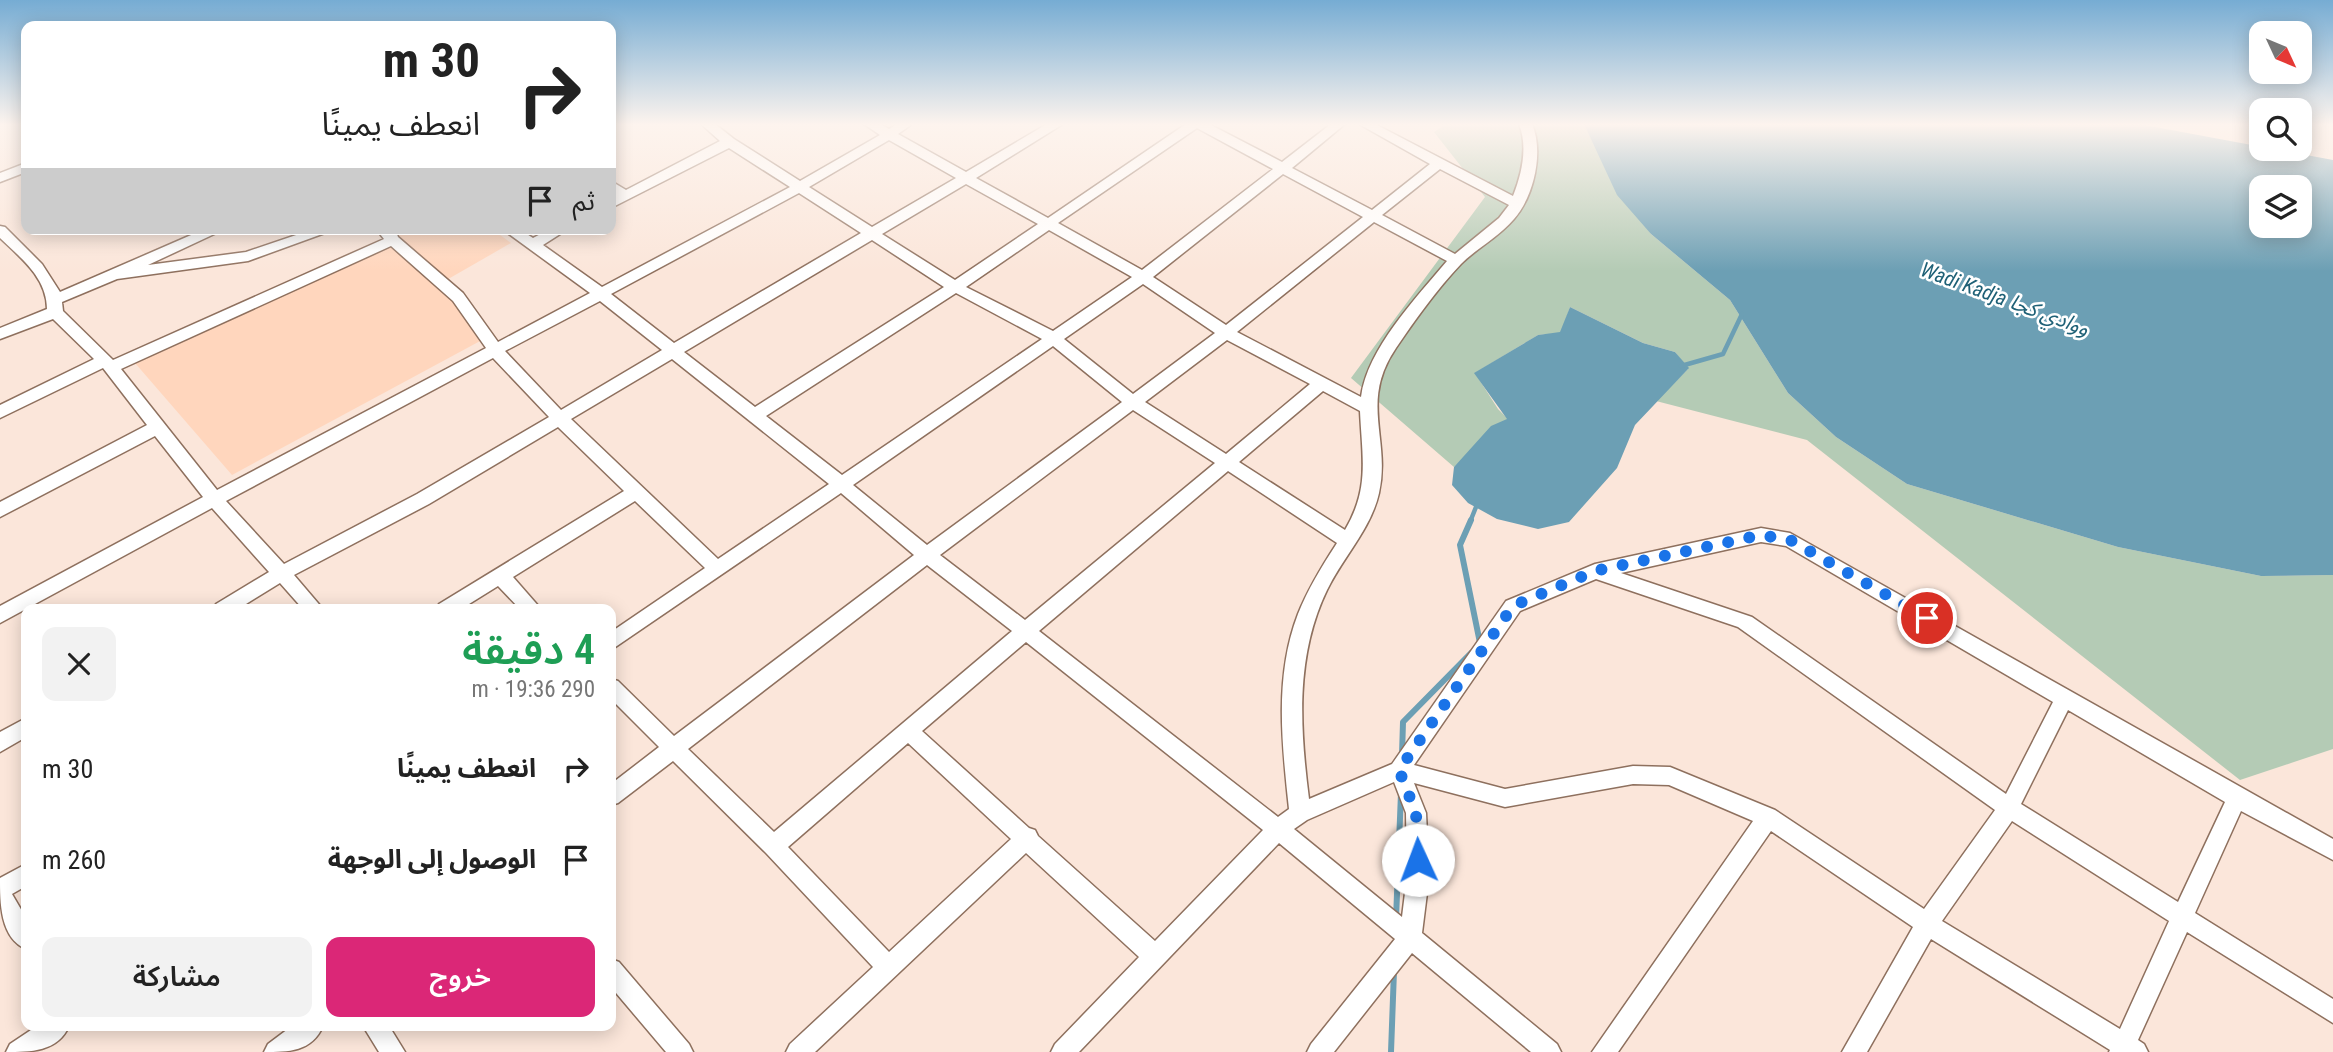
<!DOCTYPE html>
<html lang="ar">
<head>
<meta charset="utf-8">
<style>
  body { margin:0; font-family:"Roboto Condensed","Noto Sans Arabic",sans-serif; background:#f2f2f2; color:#222; direction:rtl; height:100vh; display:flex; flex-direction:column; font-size:26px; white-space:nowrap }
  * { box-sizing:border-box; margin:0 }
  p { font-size:23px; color:#767676 }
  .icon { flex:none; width:38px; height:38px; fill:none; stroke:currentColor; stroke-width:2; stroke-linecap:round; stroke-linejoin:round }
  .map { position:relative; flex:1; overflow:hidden; direction:ltr }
  .details { position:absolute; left:21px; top:604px; width:595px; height:427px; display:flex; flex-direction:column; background:#fff; border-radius:14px; box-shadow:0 4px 18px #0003; direction:rtl }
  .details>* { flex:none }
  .hud { position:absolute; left:21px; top:21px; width:595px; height:214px; border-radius:14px; box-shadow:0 4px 18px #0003; direction:rtl; background:#fff; color:#222; overflow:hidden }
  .needle { width:46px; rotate:134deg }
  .buttons { position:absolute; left:2249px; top:21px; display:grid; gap:14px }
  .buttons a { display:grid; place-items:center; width:63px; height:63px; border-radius:14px; background:#fff; box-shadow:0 4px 18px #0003; font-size:35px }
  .pin { position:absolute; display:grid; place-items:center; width:60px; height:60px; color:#fff; margin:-30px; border:4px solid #fff; border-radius:50%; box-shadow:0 2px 7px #0007 }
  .me { position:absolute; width:77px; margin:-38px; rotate:358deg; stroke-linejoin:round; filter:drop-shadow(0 0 5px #0008) }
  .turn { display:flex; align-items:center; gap:24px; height:147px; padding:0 21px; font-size:32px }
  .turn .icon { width:91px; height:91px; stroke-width:2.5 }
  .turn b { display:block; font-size:49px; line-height:60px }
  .then { display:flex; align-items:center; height:66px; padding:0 21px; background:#0003; gap:14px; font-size:26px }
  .round { display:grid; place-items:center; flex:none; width:74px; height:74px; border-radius:14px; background:#f2f2f2 }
  .overview { display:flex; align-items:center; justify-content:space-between; height:119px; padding:0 21px }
  h1 { font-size:42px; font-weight:600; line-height:52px; color:#1e9e55 }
  .cta { display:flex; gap:14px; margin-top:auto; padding:14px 21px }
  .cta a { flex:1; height:80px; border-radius:14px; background:#db2777; color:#fff; font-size:28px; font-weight:600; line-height:80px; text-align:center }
  .cta a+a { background:#f2f2f2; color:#222 }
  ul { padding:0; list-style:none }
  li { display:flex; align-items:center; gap:21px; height:91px; padding:0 21px }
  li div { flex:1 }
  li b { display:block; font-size:26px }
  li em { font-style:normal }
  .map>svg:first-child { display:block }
  .built { fill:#ffd6bd }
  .green { fill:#b4cbb5 }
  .water { fill:#6c9fb4; fill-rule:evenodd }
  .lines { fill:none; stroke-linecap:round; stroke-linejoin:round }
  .stream-far1 { stroke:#6c9fb4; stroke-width:4.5 }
  .stream { stroke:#6c9fb4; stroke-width:6 }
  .minor-casing { stroke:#8e705e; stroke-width:3 }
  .minor { fill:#fff; fill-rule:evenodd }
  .route { stroke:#1a73e8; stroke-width:12; stroke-dasharray:0 21.6 }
  .labels { text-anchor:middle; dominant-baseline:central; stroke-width:5; stroke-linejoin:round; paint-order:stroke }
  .water-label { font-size:21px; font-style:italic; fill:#1e6076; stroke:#fff }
</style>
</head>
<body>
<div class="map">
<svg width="2333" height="1052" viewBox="0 0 2333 1052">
  <rect width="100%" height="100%" fill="#fbe6da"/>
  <path class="built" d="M397 229H492L511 243 443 282 392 231Z
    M391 243 454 299 482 340 232 475 135 363Z"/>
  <path class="green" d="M1446 124H1584L1600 156 1651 234 1730 300 1788 393 1836 437 1907 484 2118 547 2261 576 2333 575V749L2240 780 1807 440 1656 401 1688 369 1675 352 1643 343 1570 307 1561 333 1538 335 1475 373 1498 409 1508 419 1454 467 1351 378 1485 197 1434 132Z"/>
  <path class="water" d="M1584 124H2139L2333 160V575L2261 576 2118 547 1907 484 1836 437 1788 393 1730 300 1651 234 1617 195ZM2261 187H2300V226H2261Z
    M1570 307 1643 343 1675 352 1689 368 1635 425 1617 468 1569 522 1538 529 1497 519 1468 503 1452 485 1454 467 1491 426 1507 419 1474 373 1538 335 1560 332Z"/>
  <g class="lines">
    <path class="stream-far1" d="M1681 366 1723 354 1742 314
      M1470 522 1478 502"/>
    <path class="stream" d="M1471 520 1460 545 1480 643
      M1402 755 1403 722 1471 653
      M1396 919 1401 793
      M1391 1052 1394 971"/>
    <g class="minor-casing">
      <path id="minor" d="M701 124H715L734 139 800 181 880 135 864 124H880L889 129 897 124H912L898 134 966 172 1047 124H1063L976 178 1048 218 1186 124H1209L1282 162 1331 124H1345L1292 168 1372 210 1430 164 1359 124H1375L1513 196C1522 173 1528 147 1519 124H1532C1544 152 1534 196 1514 219 1499 237 1477 248 1461 264 1437 289 1415 320 1396 348 1359 402 1391 439 1379 493 1371 529 1343 557 1327 590 1295 656 1300 729 1309 799L1392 764 1506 601 1595 564 1761 528 1790 533 2333 839V860L2241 811 2195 913 2333 999V1023L2187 932 2138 1040 2144 1044 2148 1052H2109L2110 1050 1931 939 1867 1052H1842L1913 927 1771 831 1618 1052H1592L1753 821 1669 785 1633 784 1505 807 1414 783 1426 813 1429 877 1422 933 1557 1044 1561 1052H1531L1412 953 1334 1052H1307L1311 1044 1395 939 1279 843 1079 1052H1051L1055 1044 1139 957 1026 853 815 1052H786L790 1044 873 967 766 853 673 761 618 803 611 805V784L659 747 611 699V679L618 681 674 736 914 555 841 493 611 650V632L705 568 635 501 513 577 541 609H520L498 586 461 609H437L439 604 624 491 558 427 429 504 294 575 323 609H303L280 583 238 609H214L216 604 269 572 212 508 0 623V606L203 497 155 436 0 517V502L147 425 103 368 0 418V405L94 359 53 319 0 339V328L47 309C47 278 21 258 0 238V226L5 227 42 264 60 292 205 229H225L148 265 246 252 314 229H336L248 261 117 279 62 302 63 311 113 360 384 239 380 234 383 229H395L398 237 463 293 498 342 590 293 502 229H519L533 238 550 229H568L543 245 602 287 790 187 729 148 611 208V199L616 196 611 192V181L626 190 720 141ZM1197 128 1273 169 1142 270 1058 223ZM889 140 956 178 872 227 809 187ZM1440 169 1509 205 1499 218 1455 254 1382 215ZM1283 174 1363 217 1226 325 1153 277ZM966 184 1038 224 955 280 882 234ZM799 193 861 233 674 343 611 294ZM1374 222 1447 261C1416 298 1367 349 1361 397L1237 332ZM1049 230 1132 277 1053 331 966 287ZM872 240 944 287 755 407 684 352ZM391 246 453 301 486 348 217 490 121 369ZM1143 284 1215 333 1133 394 1064 339ZM956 293 1042 339 842 475 766 416ZM600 301 662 350 561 410 505 351ZM1227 340 1310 384 1226 454 1145 402ZM1053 346 1122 402 927 545 853 485ZM493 358 549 417 417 494 284 564 226 501ZM672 359 829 484 718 559 571 419ZM1323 391 1360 411C1362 457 1370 488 1345 530L1239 462ZM1133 410 1215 463 1025 620 940 555ZM1228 471 1337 543C1322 566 1308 589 1298 614 1274 676 1282 745 1289 809L1278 817 1039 631ZM1761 542 1786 546 2053 702 2006 794 1752 617 1621 573ZM927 565 1012 631 774 832 688 749ZM1596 579 1738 627 1995 810 1924 909 1775 810 1670 767 1633 766 1505 789 1414 765 1520 611ZM1026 642 1263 830 1155 941 1038 836 1035 830 1029 828 922 731ZM2068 710 2225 802 2178 902 2021 804ZM908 743 1011 839 889 952 788 847ZM1394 782 1406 813 1407 877 1402 917 1294 829 1307 820ZM2012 821 2169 921 2120 1029 1942 921Z
        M26 163V172L0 182V173Z
        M26 718V737L0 752V732Z
        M26 864V886L12 894 26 918V949C0 938 0 902 0 878Z
        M611 959 619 962 689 1044 693 1052H666L611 987Z
        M37 1026H69C58 1052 30 1052 6 1052L10 1044Z
        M292 1026H323C312 1052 288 1052 264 1052L268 1044Z
        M363 1026H389L405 1052H379Z"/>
    </g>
    <use href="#minor" class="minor"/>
  </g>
  <linearGradient id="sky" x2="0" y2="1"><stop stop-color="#76acd3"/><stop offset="0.46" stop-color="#fdf4ee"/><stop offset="1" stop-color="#fdf4ee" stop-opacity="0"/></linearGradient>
  <rect width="2333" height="271" fill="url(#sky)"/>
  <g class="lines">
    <path class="route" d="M1418 860 1416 813 1399 770 1513 606 1595 571 1761 535 1790 540 1927 618"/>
  </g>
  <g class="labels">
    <g class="water-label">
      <text transform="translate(2005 299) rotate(20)">Wadi Kadja ووادي كجا</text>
    </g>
  </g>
</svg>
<div class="buttons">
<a><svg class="needle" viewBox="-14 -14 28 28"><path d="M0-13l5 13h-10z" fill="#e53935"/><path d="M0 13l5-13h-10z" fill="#767676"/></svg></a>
<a><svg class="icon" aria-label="search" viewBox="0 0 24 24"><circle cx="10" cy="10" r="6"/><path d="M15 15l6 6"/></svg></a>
<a><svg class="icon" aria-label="layers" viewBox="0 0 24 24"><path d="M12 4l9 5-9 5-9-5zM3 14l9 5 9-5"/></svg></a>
</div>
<div class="pin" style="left:1927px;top:618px;background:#d93025"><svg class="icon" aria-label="arrive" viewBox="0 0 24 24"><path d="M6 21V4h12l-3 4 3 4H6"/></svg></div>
<svg class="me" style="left:1418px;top:860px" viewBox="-20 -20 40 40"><circle r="19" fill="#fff"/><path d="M0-13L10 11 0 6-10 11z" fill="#1a73e8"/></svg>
<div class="hud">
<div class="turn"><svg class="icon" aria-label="right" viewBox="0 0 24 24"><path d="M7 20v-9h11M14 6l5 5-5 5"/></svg><div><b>30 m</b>انعطف يمينًا</div></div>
<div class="then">ثم<svg class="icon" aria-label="arrive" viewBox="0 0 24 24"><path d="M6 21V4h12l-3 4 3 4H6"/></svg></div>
</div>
<section class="details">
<div class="overview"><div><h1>4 دقيقة</h1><p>290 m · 19:36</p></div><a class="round"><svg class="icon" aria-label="close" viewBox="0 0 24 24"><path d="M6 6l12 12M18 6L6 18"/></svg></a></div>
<ul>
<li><svg class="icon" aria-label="right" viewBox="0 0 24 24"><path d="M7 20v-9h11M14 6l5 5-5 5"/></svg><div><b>انعطف يمينًا</b></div><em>30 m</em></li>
<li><svg class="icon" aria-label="arrive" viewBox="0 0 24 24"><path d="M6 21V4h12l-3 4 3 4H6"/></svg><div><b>الوصول إلى الوجهة</b></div><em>260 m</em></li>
</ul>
<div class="cta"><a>خروج</a><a>مشاركة</a></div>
</section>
</div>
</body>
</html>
